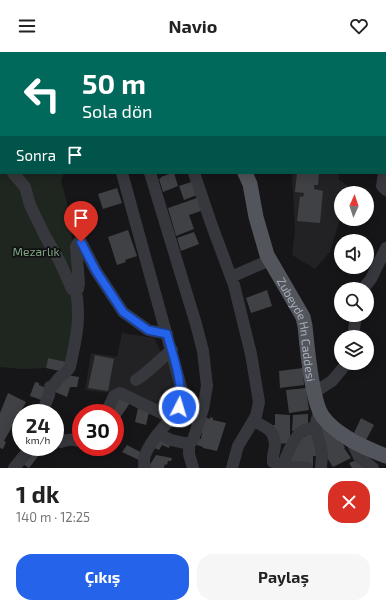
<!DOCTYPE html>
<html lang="tr">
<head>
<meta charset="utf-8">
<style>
  body { margin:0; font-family:"Exo 2",sans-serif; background:#f6f6f6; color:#222; height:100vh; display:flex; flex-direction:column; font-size:15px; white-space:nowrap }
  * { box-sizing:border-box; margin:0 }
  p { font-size:13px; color:#767676 }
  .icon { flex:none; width:22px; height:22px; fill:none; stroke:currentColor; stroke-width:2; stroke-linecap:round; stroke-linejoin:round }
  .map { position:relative; height:416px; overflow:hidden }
  .side { display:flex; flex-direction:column; background:#fff; flex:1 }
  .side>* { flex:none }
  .banner { position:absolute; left:0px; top:0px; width:386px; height:122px; box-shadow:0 2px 10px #0003; background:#00695c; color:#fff; overflow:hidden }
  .needle { width:26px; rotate:3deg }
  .controls { position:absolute; left:334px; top:134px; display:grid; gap:8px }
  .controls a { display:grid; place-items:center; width:40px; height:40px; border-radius:50%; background:#fff; box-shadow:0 2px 10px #0003; font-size:20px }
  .speed { position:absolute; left:12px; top:352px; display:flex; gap:8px; font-size:20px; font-weight:700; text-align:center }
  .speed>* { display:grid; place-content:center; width:52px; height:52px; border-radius:50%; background:#fff; box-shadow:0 2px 10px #0003; line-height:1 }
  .speed small { font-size:10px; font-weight:400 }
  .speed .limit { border:6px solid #d22; background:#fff; color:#111 }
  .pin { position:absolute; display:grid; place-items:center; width:34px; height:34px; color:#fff; margin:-41px -17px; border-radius:50% 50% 50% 0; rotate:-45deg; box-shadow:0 0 4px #0007 }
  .pin .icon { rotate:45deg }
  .me { position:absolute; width:44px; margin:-22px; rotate:5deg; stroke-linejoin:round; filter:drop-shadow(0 0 3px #0008) }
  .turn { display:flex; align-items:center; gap:14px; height:84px; padding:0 16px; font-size:18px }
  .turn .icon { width:52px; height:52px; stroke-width:2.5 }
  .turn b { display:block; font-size:28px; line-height:34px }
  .then { display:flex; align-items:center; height:38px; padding:0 16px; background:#0003; gap:8px; font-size:15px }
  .round { display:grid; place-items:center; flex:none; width:42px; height:42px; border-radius:16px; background:#f6f6f6 }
  .head { display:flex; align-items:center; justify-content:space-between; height:68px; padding:0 16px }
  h1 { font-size:24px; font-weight:700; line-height:30px }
  .button { display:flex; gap:8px; margin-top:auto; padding:8px 16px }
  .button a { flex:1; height:46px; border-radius:16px; background:#2563eb; color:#fff; font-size:16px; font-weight:700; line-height:46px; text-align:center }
  .button a+a { background:#f6f6f6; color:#222 }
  header { display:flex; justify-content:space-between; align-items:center; height:52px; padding:0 16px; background:#fff; font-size:18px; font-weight:700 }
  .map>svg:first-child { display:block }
  .built { fill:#222225 }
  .green { fill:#1e261f }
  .building { fill:#404145 }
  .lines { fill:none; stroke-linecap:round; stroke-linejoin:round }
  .minor { stroke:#37383d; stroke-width:12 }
  .major { stroke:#53555c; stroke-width:15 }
  .route-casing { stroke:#184099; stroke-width:10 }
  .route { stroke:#2563eb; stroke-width:7 }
  .labels { text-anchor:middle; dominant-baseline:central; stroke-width:3.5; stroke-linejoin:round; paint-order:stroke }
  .park-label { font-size:12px; fill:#7fa381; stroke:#111113 }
  .street-label { font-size:12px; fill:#a8adb8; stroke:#111113 }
</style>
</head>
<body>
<header><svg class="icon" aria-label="menu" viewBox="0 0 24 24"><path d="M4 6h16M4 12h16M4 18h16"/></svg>Navio<svg class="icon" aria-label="heart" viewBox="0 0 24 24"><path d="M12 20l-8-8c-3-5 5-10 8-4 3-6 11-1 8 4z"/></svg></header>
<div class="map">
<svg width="386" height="416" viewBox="0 0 386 416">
  <rect width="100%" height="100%" fill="#161618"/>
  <path class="built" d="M292 121H339V128L350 135 348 141H341V164L330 200 315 217 292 203 295 178Z
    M122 281 154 286 165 308 174 317 178 331 174 360 112 341 85 338 91 301 117 305Z"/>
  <path class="green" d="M0 61 1 121H64L61 129 70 162 73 203 74 251 69 311 48 306 46 316 22 317 0 315Z"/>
  <path class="building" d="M172 121H174L178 134 163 140 159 127 161 126V125Z
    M297 121H319L318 133H314V137L323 139 320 171 297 169 300 144 303 145 304 141 295 140Z
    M194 129 199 142 184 148 179 134Z
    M117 136 122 151 103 157 98 142Z
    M200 145 204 158 189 163 194 177 176 184 168 156Z
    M128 178 137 204 125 208 126 210 117 213 108 185Z
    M194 180 199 192 181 199 177 186Z
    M267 238 272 254 251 261 246 246Z
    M95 303 114 307 108 339 88 336Z
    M48 306 66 310 64 320 46 316Z
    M303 316 304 333 280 336 279 319Z
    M66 323 79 325 77 335H70L67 345 55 340Z
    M35 330 39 331V333L46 336 44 349 30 344Z
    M306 336 309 358 289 361 286 338Z
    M8 341 26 350 4 389 6 390 3 397 0 396V361Z
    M119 344 130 351 115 373V361H113L114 360 111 356Z
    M138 356 149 360 146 373 135 370Z
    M275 362 290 363V391L277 392 270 373H275Z
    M308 362V376L292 379 293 363Z
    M204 365 210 367V365L213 366V368L226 371 217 399 203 396V395L197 393V386L201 387 202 381H199Z
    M361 366 374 373 366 388 354 381Z
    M324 374 331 384 332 383 335 387H337L340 391 342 390 345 396H344L351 406 333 415 327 406 317 376Z
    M315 379 316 404H313V414L287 411 297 389Z
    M158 384 171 390 169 396 162 393 159 398 152 395Z
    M127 393 144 402 141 409 122 400Z
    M35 395H39L43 398 29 416 23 412Z
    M156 403 172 406 171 409H168L167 413 165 412 164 416H148Z
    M357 408 365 416H352L349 411Z"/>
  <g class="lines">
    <path class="minor" d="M369 0 370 1
      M214 1V0
      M385 35 386 37
      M0 105 1 106
      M385 107 386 96
      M13 121 25 135 30 153 44 182 60 210 72 237 76 238 78 237 79 231 76 195 78 191 81 190 96 219 123 260 148 278 167 282
      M122 121 181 335C182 362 168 367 154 387 151 391 145 401 144 407 144 410 145 413 144 416
      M150 121 196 272 203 299 207 334 203 357 193 388 189 392V402L193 416
      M194 121 211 171 234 233 251 302 259 350 256 364 238 394 232 416
      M384 121 382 134 386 138
      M231 225 263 211 270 209
      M363 237 371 227 386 196
      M353 285 356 263
      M136 328C149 320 159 308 172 298
      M315 340 332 329 347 311
      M320 360C310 377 321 386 322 403 322 407 321 412 321 416
      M42 361 49 343 50 335C56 333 56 328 60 325 64 322 67 320 70 315 76 287 81 268 76 238
      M106 361 114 344 120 341 172 366
      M253 369C266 375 275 378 275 394 274 400 272 405 273 410L291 415 307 416
      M159 382 171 388 189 392
      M55 388 61 390C67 387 73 387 79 389L81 387
      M351 388 359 405 373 416
      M283 413C286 405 295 382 304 378 307 377 312 376 316 375
      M14 416 31 395"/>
    <g class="major">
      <path d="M91 0V1"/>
      <path id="s1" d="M245 121 250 132 256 165 267 203 303 265 305 274C307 294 312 351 323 365 337 384 365 396 386 404"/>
    </g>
  </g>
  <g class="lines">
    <g class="route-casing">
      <path id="route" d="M81 190 96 219 123 260 148 278 167 282C173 304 184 332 179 355"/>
    </g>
    <use href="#route" class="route"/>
  </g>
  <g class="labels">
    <g class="park-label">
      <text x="36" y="199">Mezarlık</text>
    </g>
    <g class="street-label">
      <text stroke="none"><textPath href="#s1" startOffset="167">Zubeyde Hn Caddesi</textPath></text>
    </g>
  </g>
</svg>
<div class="controls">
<a><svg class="needle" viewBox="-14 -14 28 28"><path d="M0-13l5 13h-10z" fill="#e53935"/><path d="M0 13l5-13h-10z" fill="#767676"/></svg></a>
<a><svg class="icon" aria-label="sound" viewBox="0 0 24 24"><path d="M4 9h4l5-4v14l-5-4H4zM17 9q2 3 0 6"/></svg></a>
<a><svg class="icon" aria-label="search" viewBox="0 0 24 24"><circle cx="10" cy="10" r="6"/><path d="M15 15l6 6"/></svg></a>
<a><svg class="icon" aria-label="layers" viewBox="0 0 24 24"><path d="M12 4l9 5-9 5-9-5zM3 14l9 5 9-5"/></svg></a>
</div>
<div class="speed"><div>24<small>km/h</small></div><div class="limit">30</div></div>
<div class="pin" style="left:81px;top:190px;background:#d93025"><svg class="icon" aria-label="arrive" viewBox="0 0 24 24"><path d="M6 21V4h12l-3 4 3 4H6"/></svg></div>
<svg class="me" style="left:179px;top:355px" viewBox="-20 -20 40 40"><circle r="17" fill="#2563eb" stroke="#fff" stroke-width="3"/><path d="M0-11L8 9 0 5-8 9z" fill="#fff"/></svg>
<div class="banner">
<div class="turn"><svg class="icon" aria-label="left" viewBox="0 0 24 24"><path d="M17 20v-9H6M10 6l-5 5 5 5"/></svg><div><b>50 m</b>Sola dön</div></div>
<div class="then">Sonra<svg class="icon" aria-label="arrive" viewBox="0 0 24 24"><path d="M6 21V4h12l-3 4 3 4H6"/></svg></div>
</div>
</div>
<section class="side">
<div class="head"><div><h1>1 dk</h1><p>140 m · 12:25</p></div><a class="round" style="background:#d93025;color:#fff"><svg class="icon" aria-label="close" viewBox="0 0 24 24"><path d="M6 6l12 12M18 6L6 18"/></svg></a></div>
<div class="button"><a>Çıkış</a><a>Paylaş</a></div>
</section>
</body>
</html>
